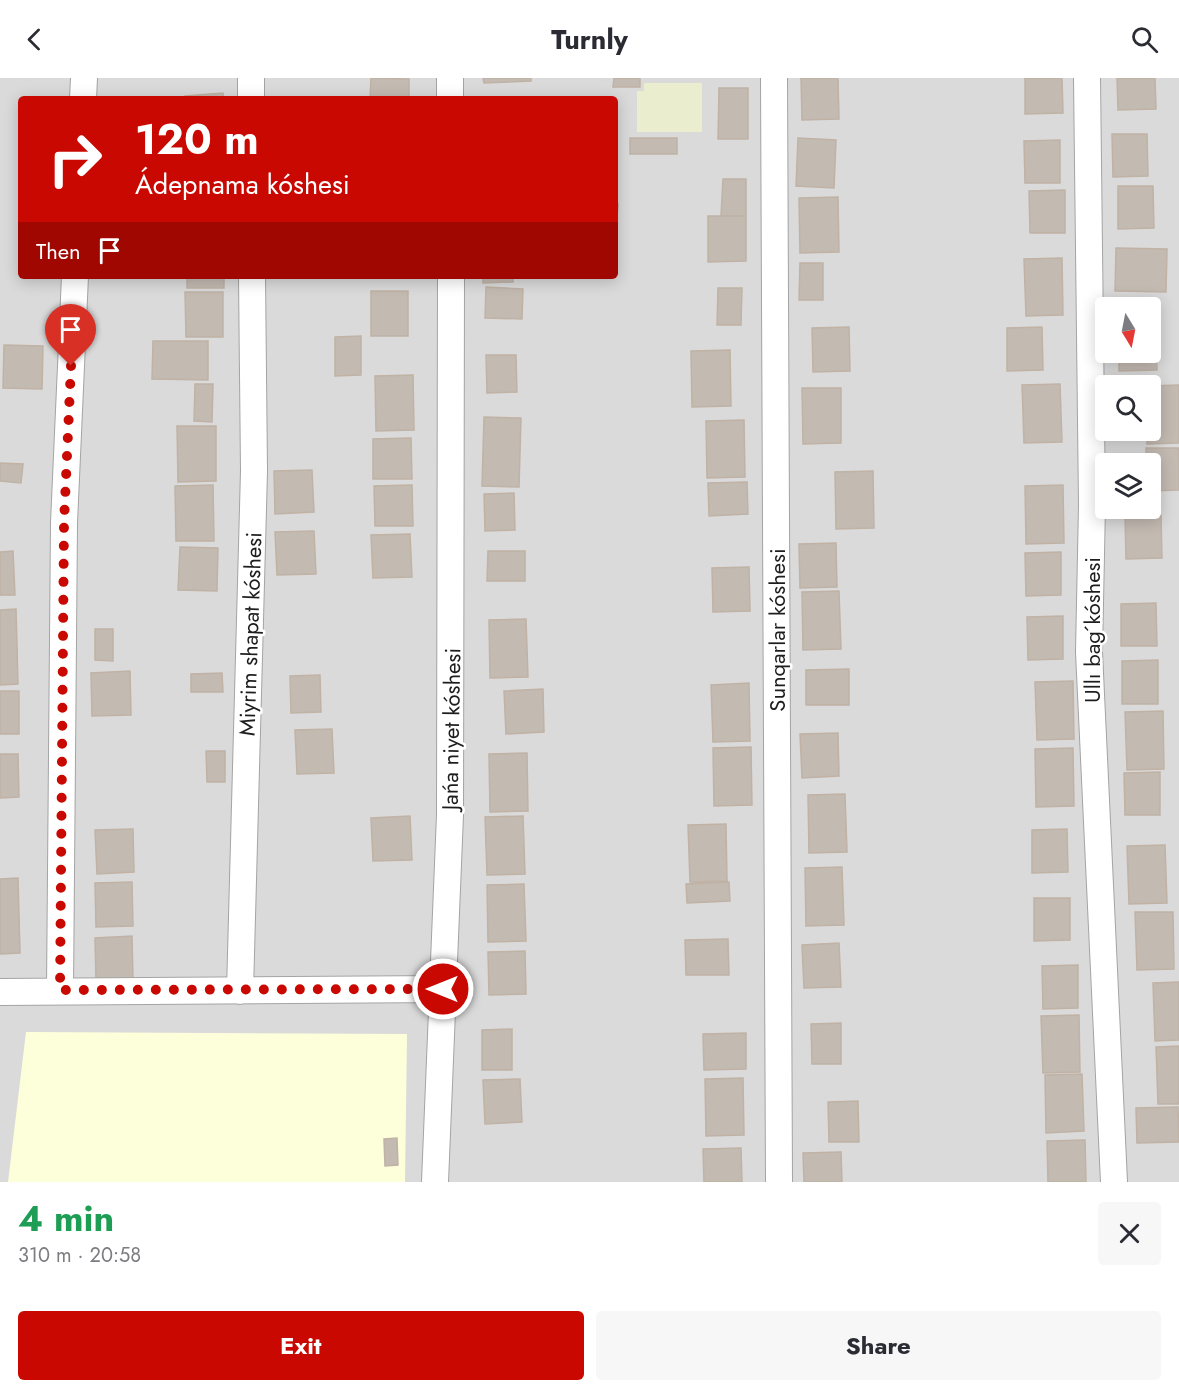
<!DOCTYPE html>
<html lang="en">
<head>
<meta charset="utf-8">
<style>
  body { margin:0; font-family:Jost,sans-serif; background:#f7f7f7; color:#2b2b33; height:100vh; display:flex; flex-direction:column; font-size:22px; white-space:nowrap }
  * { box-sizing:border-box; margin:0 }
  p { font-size:20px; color:#7c7c81 }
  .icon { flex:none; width:33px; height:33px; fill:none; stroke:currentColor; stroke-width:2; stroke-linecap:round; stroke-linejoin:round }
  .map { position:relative; height:1104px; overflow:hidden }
  .drawer { display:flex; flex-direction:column; background:#fff; flex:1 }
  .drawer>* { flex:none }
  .banner { position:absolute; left:18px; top:18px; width:600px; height:183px; border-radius:6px; box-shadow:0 3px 15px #0003; background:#c90901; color:#fff; overflow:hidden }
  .needle { width:39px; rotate:170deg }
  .buttons { position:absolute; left:1095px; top:219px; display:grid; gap:12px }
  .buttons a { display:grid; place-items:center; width:66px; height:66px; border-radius:6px; background:#fff; box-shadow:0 3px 15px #0003; font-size:30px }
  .pin { position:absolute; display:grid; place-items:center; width:51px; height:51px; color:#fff; margin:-62px -26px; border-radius:50% 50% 50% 0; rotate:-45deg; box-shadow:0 0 6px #0007 }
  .pin .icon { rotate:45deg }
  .me { position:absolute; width:66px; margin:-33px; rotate:270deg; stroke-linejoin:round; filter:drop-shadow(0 0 4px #0008) }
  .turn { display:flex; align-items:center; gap:21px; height:126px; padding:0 18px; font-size:27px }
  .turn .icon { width:78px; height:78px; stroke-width:2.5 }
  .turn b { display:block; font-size:42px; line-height:51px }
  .then { display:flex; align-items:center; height:57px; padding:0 18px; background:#0003; gap:12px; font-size:22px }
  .round { display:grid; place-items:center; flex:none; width:63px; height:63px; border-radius:6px; background:#f7f7f7 }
  .headline { display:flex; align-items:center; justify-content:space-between; height:102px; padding:0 18px }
  h1 { font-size:36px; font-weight:700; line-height:45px; color:#1e9e55 }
  .cta { display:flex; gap:12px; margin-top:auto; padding:12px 18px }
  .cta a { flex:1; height:69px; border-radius:6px; background:#c90901; color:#fff; font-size:24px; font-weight:700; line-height:69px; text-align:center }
  .cta a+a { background:#f7f7f7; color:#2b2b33 }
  header { display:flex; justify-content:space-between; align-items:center; height:78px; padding:0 18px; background:#fff; font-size:27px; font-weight:700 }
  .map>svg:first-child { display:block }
  .residential { fill:#dbdada; fill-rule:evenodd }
  .education { fill:#fdffdb }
  .farmland { fill:#eaedce }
  .building { fill:#c3bab2; stroke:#c0b2a5; stroke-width:1.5 }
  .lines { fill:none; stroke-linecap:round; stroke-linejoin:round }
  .street-casing { stroke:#a4a4a4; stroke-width:28 }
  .street { stroke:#fff; stroke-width:26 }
  .route { stroke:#c90901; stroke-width:10; stroke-dasharray:0 18 }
  .labels { text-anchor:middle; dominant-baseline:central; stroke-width:5; stroke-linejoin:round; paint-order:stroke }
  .street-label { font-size:22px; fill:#1d1d1d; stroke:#fff }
</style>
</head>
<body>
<header><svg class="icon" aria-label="back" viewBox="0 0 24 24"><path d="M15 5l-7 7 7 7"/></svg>Turnly<svg class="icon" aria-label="search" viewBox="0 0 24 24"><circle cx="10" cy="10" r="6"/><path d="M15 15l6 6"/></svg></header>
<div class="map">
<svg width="1179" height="1104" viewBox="0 0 1179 1104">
  <rect width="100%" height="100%" fill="#eeebe3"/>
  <path class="residential" d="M0 0H1179V1104H0ZM21 21H615V198H21ZM1106 230H1150V274H1106ZM1106 308H1150V352H1106ZM1106 386H1150V430H1106Z"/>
  <path class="education" d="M26 954 407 956 405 1104H8Z"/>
  <path class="farmland" d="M644 5H702V54H637V13H644Z"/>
  <path class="building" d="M371 0 409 1V21H370Z
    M483 0H531V3L484 5Z
    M614 0H640V9H613Z
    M801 0H838L839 41 802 42Z
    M1025 0H1062L1063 35 1025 36Z
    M1117 0H1155L1156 31 1118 32Z
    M719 10H748V61H718Z
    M223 15 224 21H185V18Z
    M487 19H523V21H487Z
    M1112 56H1147L1148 98 1113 99Z
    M630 60H677V76H630Z
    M798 60 836 62 834 110 796 108Z
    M1060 62V105H1025L1024 63Z
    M723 101H746V138H721Z
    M1118 108H1153L1154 150 1118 151Z
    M1065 112V155H1030L1029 113Z
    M838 119 839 174 800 175 799 120Z
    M615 125 618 126 615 174Z
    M708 138H746V183L708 184Z
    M1116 170 1167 171 1166 214 1115 213Z
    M1062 180 1063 237 1026 238 1024 181Z
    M800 185H823V222H799Z
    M187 198H224V210H187Z
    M483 198H513V204L483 205Z
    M483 198H513V204L483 205Z
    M486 209 523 211 522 241 485 240Z
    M718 210H742L741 247H717Z
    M371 213H408V258H371Z
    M185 214H223V259H186Z
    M1155 234 1157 292 1119 293V274H1150V235Z
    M849 249 850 293 813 294 812 250Z
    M1042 249 1043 292 1007 293V250Z
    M361 258V297L335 298V259Z
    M153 263H208V302L152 301Z
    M4 267 43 268 42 311 3 310Z
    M730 272 731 328 692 329 691 273Z
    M486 277H516L517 314 487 315Z
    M413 297 414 352 376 353 375 298Z
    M195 306H213L212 344 194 343Z
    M1060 306 1062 364 1024 365 1022 307Z
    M1179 307V365L1147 366V352H1150V308Z
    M802 310H841V365L803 366Z
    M484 339 521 340 519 409 482 408Z
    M744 342 745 399 707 400 706 343Z
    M177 348H216V403L178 404Z
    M411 360 412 401H373V361Z
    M1146 370H1179V412L1150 413V386H1146Z
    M0 385 23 386 21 405 0 403Z
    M312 392 314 434 275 436 274 393Z
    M873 393 874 450 836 451 835 394Z
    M747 404 748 436 709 438 708 405Z
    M213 407 214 463H176L175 408Z
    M412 407 413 448H375L374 408Z
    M1063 407 1064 465 1026 466 1025 408Z
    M514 415 515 452 485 453 484 416Z
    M1161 437 1162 480 1126 481 1125 438Z
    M314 453 316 496 277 497 275 454Z
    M410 456 412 499 373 500 371 457Z
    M836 465 837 509 800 510 799 466Z
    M180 469 218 470 217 513 178 512Z
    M13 473 15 517H0V474Z
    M488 473H525V503H487Z
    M1061 474V517L1026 518 1025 475Z
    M749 489 750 533 713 534 712 490Z
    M839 513 841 571 803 572 802 514Z
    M1156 525 1157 568H1121V526Z
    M16 531 18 606 0 607V532Z
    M1063 538V581L1028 582 1027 539Z
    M526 541 528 599 490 600 489 542Z
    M95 551H113V583L95 582Z
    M1158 582V626H1122V583Z
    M849 591V627H806V592Z
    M130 593 131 637 92 638 91 595Z
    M222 595 223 614H191V596Z
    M320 597 321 634 291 635 290 598Z
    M1073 603 1074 661 1037 662 1035 604Z
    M749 605 750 663 713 664 711 607Z
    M543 611 544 654 506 656 504 613Z
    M0 613H19V656H0Z
    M1163 633 1164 691 1127 692 1125 634Z
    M332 651 334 695 297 696 295 652Z
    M838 655 839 698 802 700 800 656Z
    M751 669 752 727 714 728 713 670Z
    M1073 670 1074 728 1036 729 1035 671Z
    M206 673H225V704H207Z
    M527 675 528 733 490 734 489 676Z
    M0 676H18L19 719 0 720Z
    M1160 694V737H1125L1124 695Z
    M845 716 847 774 809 775 808 717Z
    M410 738 412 782 373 783 371 740Z
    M523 738 525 796 487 797 485 739Z
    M726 746 727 803 690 804 688 747Z
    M133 751 134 794 97 796 95 752Z
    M1067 751 1068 794 1032 795V752Z
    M1165 767 1167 825 1129 826 1127 768Z
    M842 789 844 847 806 848 805 790Z
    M18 800 20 875 0 876V801Z
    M132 804 133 848 96 849 95 805Z
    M729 804 730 823 687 825 686 806Z
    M524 806 526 863 488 864 487 807Z
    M1034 820H1070V862L1034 863Z
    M1135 834H1173L1174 891 1137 892Z
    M132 858 133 902 96 903 95 860Z
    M728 861 729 897H686L685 862Z
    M839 865 841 909 804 910 802 867Z
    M525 873 526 916 489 917 488 874Z
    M1078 887V930L1043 931 1042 888Z
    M1179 904V962L1155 963 1153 905Z
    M1079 937 1080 994 1043 995 1041 938Z
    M841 945V986H812L811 946Z
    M512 951V992H482V952Z
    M746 955V991L704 992 703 956Z
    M1179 968V1026H1158L1156 969Z
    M1082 996 1084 1053 1046 1055 1045 997Z
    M743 1000 744 1057 706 1058 705 1001Z
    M520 1001 522 1044 485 1046 483 1002Z
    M858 1023 859 1064H829L828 1024Z
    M1178 1029 1179 1064 1137 1065 1136 1030Z
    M397 1060 398 1087 385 1088 384 1061Z
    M1085 1062 1086 1104H1048L1047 1063Z
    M741 1070 742 1104H704L703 1071Z
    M841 1074 842 1104H804L803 1075Z"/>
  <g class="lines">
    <g class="street-casing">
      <path id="street" d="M251 0V21
        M450 0V21
        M774 0 779 1104
        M1087 0 1092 427 1089 574 1114 1104
        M83 21 84 0
        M60 912 64 445 75 198
        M240 913 254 393 252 198
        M0 914 443 911
        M435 1104 450 737 451 198"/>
    </g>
    <use href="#street" class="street"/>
  </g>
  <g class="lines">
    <path class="route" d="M71 288 64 445 60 912 443 911"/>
  </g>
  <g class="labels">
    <g class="street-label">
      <text transform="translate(777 552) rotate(-90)">Sunqarlar kóshesi</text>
      <text transform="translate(1092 552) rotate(-90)">Ullı baǵ kóshesi</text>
      <text transform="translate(250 556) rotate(-88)">Miyrim shapat kóshesi</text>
      <text transform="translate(451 651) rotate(-89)">Jańa niyet kóshesi</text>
    </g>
  </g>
</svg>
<div class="buttons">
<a><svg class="needle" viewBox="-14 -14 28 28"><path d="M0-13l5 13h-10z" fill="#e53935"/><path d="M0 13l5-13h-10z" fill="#7c7c81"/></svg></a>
<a><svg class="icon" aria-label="search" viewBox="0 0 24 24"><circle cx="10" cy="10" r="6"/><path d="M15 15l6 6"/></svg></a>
<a><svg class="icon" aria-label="layers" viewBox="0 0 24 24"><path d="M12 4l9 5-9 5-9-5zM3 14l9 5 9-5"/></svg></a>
</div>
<div class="pin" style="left:71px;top:288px;background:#d93025"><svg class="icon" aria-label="arrive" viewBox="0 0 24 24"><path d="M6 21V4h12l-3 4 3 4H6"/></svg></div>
<svg class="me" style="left:443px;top:911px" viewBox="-20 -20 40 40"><circle r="17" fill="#c90901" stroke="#fff" stroke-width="3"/><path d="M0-11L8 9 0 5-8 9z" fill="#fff"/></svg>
<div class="banner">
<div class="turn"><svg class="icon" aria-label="right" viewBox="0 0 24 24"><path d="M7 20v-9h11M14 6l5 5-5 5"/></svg><div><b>120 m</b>Ádepnama kóshesi</div></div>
<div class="then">Then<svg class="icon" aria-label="arrive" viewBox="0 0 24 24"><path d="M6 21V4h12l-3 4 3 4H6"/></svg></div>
</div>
</div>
<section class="drawer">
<div class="headline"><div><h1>4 min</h1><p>310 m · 20:58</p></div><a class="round"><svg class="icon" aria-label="close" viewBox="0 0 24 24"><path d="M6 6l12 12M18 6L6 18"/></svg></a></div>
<div class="cta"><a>Exit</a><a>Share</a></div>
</section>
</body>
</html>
